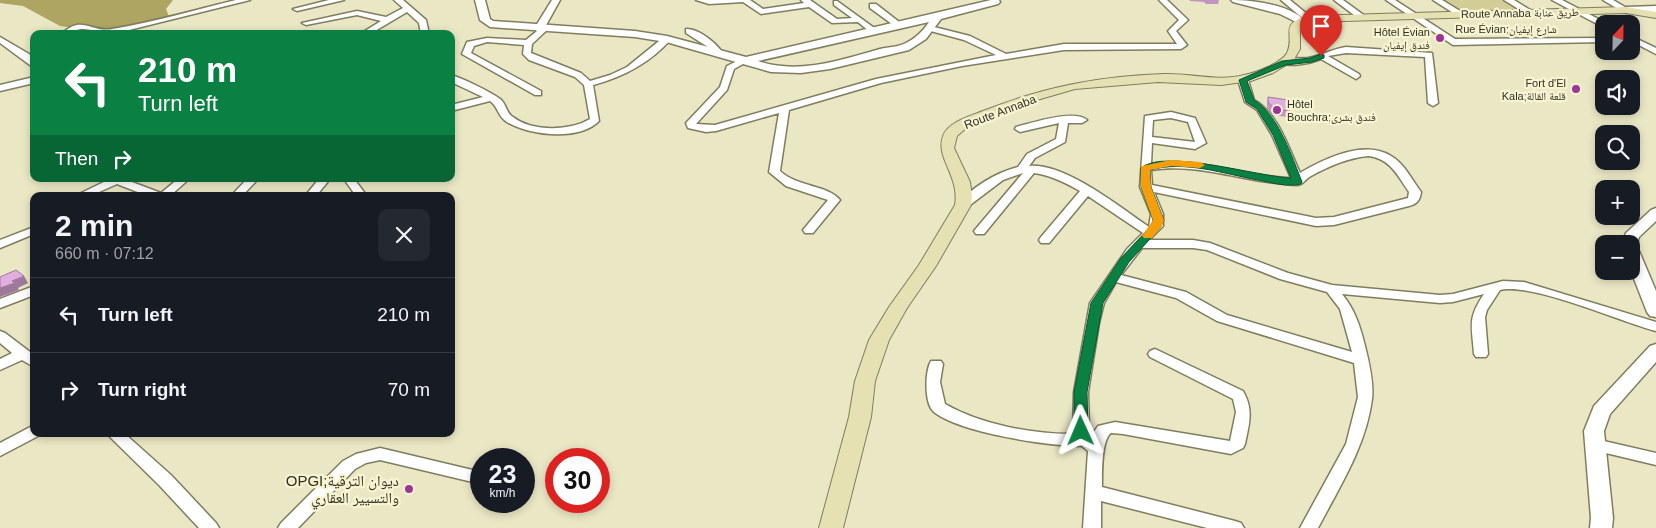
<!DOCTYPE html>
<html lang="en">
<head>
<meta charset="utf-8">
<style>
  body { margin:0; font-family:Helvetica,"Noto Naskh Arabic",sans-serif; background:#242831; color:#f1f3f6; height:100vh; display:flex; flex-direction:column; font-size:19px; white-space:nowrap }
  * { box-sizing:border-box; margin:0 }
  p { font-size:16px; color:#9ea1a6 }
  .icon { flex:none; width:28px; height:28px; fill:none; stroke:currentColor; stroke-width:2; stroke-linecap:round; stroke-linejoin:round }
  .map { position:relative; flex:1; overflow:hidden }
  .sheet { position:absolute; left:30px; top:192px; width:425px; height:245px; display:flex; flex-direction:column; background:#171b24; border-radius:10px; box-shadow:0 2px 8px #0003 }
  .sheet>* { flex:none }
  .top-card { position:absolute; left:30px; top:30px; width:425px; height:152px; border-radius:10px; box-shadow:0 2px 8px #0003; background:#0b8043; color:#fff; overflow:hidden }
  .needle { width:32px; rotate:22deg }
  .controls { position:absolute; left:1595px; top:15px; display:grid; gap:10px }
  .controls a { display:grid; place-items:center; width:45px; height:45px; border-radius:10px; background:#171b24; box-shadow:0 2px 8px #0003; font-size:25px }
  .speed { position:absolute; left:470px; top:448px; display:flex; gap:10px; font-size:25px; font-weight:700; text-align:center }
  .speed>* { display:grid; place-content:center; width:65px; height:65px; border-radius:50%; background:#171b24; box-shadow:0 2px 8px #0003; line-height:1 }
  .speed small { font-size:12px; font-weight:400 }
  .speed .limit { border:8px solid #d22; background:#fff; color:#111 }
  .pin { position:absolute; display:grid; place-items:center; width:42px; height:42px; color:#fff; margin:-51px -21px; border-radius:50% 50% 50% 0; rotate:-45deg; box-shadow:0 0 5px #0007 }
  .pin .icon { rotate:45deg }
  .me { position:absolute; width:55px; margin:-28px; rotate:359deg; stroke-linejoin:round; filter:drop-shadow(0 0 4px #0008) }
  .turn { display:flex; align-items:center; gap:18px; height:105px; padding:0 25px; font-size:22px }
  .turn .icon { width:65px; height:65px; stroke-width:2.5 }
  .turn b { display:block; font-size:35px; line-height:42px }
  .then { display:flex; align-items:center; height:48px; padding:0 25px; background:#0003; gap:10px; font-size:19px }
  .round { display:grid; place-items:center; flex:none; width:52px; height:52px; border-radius:10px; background:#242831 }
  .overview { display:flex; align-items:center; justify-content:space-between; height:85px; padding:0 25px }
  h1 { font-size:30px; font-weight:600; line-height:38px }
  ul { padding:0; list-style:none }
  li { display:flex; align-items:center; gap:15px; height:75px; padding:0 25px; border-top:1px solid #363941 }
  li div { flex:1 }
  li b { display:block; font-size:19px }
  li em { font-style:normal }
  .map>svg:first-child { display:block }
  .green { fill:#d2cd96 }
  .forest { fill:#ada561 }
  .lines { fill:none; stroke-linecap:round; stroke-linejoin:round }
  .minor-casing { stroke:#807d5e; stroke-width:3 }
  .tertiary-casing { stroke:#807d5e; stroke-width:3 }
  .secondary-casing { stroke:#807d5e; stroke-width:2 }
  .minor { fill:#fff; fill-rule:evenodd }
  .tertiary { fill:#fff; fill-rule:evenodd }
  .secondary { fill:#e5e1b2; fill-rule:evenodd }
  .wall { fill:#c295c0 }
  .shaded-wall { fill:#9e799c }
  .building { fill:#e2addf; stroke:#9e799c }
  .route { fill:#0b8043; stroke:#07532c }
  .slow { fill:#f59e0b }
  .poi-dot { fill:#9c3599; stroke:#f7f4d2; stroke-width:2 }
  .labels { text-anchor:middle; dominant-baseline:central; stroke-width:4.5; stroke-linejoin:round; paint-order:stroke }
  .far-street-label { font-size:11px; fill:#323124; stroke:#f7f4d2 }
  .far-poi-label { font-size:11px; fill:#323124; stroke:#f7f4d2; text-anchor:end }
  .street-label { font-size:12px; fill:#323124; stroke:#f7f4d2 }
  .near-poi-label { font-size:15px; fill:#323124; stroke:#f7f4d2; text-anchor:end }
</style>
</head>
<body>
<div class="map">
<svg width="1656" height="528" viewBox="0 0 1656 528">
  <rect width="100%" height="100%" fill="#eae7c5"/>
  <path class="green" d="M1439 0H1504L1523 11 1460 12Z"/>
  <path class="forest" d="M0 0H173L166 9 170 19 110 32 60 26 23 6 0 3Z"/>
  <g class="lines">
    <g class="minor-casing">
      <path id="minor" d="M236 0H250L113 34C103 34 89 28 81 29 74 30 71 34 62 34 81 14 92 33 112 29 154 22 195 10 236 0Z
        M329 0H344L297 11 293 9Z
        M394 0H403L426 20 429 34H421L419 23 407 12 370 34H360L381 21 357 15 306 25 302 23 357 11 386 17 403 8Z
        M552 0H560L545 27 548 29 532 44 531 53 581 73 590 81 610 75 627 67 664 37 671 39C650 63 623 77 593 85L599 121C580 141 529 136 507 122 498 117 498 106 490 101L451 111V105L483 97 451 82V75C462 78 491 92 500 99 506 103 506 113 513 117 532 132 570 131 590 119L584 85 575 77 529 60 523 54 524 45 487 42 474 46 471 53 541 91V95H535L462 54 467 42 487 38 526 40 537 31 534 29Z
        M696 0H750L763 9 804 3 801 0H810L837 19 852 18 834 5V1H837L877 30 870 32 858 22 832 23 809 7 761 14 743 2 709 4Z
        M1159 0H1167L1188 20 1176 31 1187 45 1181 49 1064 50 962 66 881 83 789 110 780 171C797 187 828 185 840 200L813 233H805L803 230 828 200 786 186 769 172 779 113 716 131 706 132 688 128 686 123 720 87 727 66 743 58 750 60 734 69 727 90 696 124 715 125 876 79 996 55 964 40 927 30 926 28 930 26 970 36 1006 54 1064 44H1177L1168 31 1179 20Z
        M1281 0H1290L1313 19 1306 21Z
        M1334 0H1343L1365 16 1358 18Z
        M1386 0H1395L1455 39 1604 38V42L1453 45Z
        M1433 0H1442L1465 14 1458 16Z
        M1504 0H1514L1535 13 1528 15Z
        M1552 0H1562L1608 24 1601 26Z
        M1603 0H1613L1630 10 1623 12Z
        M870 4H876L903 25 896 27 870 8Z
        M686 29C698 28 716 43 722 52L715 54 711 49 686 33Z
        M1631 36 1656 48V54L1631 41Z
        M0 37 29 54 34 59V68L0 43Z
        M1346 47 1432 53 1438 103 1433 106 1428 103 1425 57 1346 53 1328 56 1359 74 1360 76 1356 79 1321 59C1311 63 1289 68 1281 62 1287 57 1299 59 1308 58 1321 56 1332 49 1346 47Z
        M34 77V83L0 91V85Z
        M1243 77 1248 80 1254 100C1278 113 1289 149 1300 173 1324 159 1364 139 1391 156 1404 163 1412 180 1421 192 1420 200 1417 204 1409 206L1334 225 1316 226 1154 192 1163 214V226L1149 240H1193L1210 243 1288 273 1332 285 1440 295 1453 294 1503 281 1524 282 1656 322V331C1621 322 1531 282 1500 290L1487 310 1485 317 1488 354 1486 357H1476L1474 354C1472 325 1467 319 1484 294L1453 302 1440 303 1342 294C1355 310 1360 326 1365 346 1369 362 1374 383 1372 399 1366 446 1340 486 1318 528H1300L1346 444 1358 397 1354 363 1217 321 1176 298 1116 282 1104 303 1099 323 1088 392 1089 431 1091 436 1098 426 1115 422 1230 441 1236 412 1233 399 1150 357 1148 354 1150 351 1155 349 1243 391C1254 410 1249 424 1245 444L1243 448 1231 454 1123 434 1111 433C1101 440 1102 475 1102 487L1235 521 1241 523 1244 528H1207L1101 501V528H1083L1088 451 1082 446C1048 446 961 433 934 412 924 404 925 371 931 361H941L943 364 940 382 945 404C980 424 1034 435 1075 434L1073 431 1074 392 1090 303 1127 249 1143 233 1088 196 1049 243H1041L1039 240 1041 237 1080 191C1066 183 1050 175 1034 173L984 234H976L974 231 1023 173 1003 180 966 208 962 209 956 206C972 187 995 173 1018 167L1027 154 1056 139 1059 123 1020 132 1015 129 1016 127C1032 123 1074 109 1087 120L1082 123H1068L1065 142 1035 158 1029 166C1064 162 1121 208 1149 227L1151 214 1140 187 1145 116 1171 112 1195 118 1206 143 1195 149 1152 143 1151 164C1199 156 1244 177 1291 178L1272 135 1257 110 1245 102 1238 80ZM1171 118 1188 122 1195 142 1152 137 1153 120ZM1368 156C1390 158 1398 176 1409 192L1408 198 1334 217 1316 218 1152 185 1151 170C1201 162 1249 184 1298 185 1304 184 1305 179 1311 176 1329 166 1348 158 1368 156ZM1142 248H1193L1207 250 1280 279 1327 292 1340 309 1352 352 1227 315 1186 292 1121 275Z
        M110 179H124L161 193 178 179H189L170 196H148L117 184 90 196H75Z
        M247 179H258L242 196H231Z
        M319 179H330L316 196H305Z
        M344 179H354L367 196H356Z
        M34 227V234L0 248V240Z
        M34 286V295L0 308V299Z
        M0 331 5 333 34 355V367L22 360 0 370V359L12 353 0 343Z
        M34 425V434H40V435L0 456V443Z
        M107 434H125L171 475 216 523 219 528H199L159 485Z
        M1595 439 1656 453V465L1589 449 1587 445 1589 441Z
        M380 448 481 472V484L380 460 366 463 355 469 298 528H278L281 523 343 461 356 454Z"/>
    </g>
    <g class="tertiary-casing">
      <path id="tertiary" d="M475 0H485L490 19 493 21 635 31 667 36 746 57 991 0H999L1000 2 998 4 941 19 926 39 909 50 830 69 801 73 771 72 666 42 635 37 490 27 480 20ZM929 22C923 31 916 38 906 43 898 47 889 47 880 49 841 60 797 75 758 61Z
        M1231 0C1252 0 1291 5 1305 21L1300 24 1280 14 1233 2Z
        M1656 6V12L1626 13 1621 10 1626 7Z
        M1656 208V221L1639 237 1636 247 1639 251 1656 291V317L1650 316 1647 312 1631 271V244H1622L1626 233 1651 210Z
        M1656 344V362L1610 414 1604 431 1613 518 1612 528H1590L1591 518 1584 431 1594 406 1650 346Z"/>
    </g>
    <g class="secondary-casing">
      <path id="secondary" d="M1626 7 1656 12V18L1626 13 1310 22 1300 29V49L1293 61 1273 73 1251 81 1221 85 1158 82 1075 89 1030 102 966 128 957 136 954 148 970 182 972 197 971 205 936 266 907 308 889 340 875 381 871 417 843 528H819L849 417 855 381 869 340 889 307 919 265 955 205C960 176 935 158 943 136 948 122 970 116 983 111 1044 87 1099 76 1164 74 1191 73 1218 82 1244 75 1255 73 1282 63 1287 53 1296 34 1277 24 1309 16Z"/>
    </g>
    <use href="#minor" class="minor"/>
    <use href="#tertiary" class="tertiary"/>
    <use href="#secondary" class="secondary"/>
  </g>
  <path class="wall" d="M1189 0H1219L1218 4H1206L1204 2 1190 1Z
    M1268 97 1289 111 1287 117 1273 115 1267 108V103Z"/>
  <path class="shaded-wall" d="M24 276 28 283 18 288 19 290 0 297V288L12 281Z"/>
  <path class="building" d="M1268 97 1288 100 1289 111 1275 109 1268 102Z
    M16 270 24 276 12 281 15 283 0 288V277Z"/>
  <path class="route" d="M1321 54 1324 55V58L1312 62 1286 65 1247 81 1254 100C1278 114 1292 157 1302 182L1301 184C1288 187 1272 183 1258 180 1224 174 1185 160 1150 170L1151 187 1164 220 1160 228 1129 262 1103 303 1087 392 1088 431 1086 435 1081 436 1076 435 1074 431V392L1091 303 1121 258 1152 225 1153 220 1141 187V168C1164 148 1259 177 1291 178L1273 135 1257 109 1246 102 1239 80 1282 61 1310 58Z"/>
  <path class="slow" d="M1171 160 1200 162 1205 165 1200 168 1171 166 1150 170 1151 187 1164 220 1162 226 1152 238H1144L1142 236 1153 220 1141 187V168L1142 166Z"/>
  <g class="poi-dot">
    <circle cx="1440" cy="38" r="5"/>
    <circle cx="1576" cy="89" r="5"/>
    <circle cx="1277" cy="110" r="5"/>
    <circle cx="409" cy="489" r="5"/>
  </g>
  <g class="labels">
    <g class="far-street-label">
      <text transform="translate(1520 13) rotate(-1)">Route Annaba طريق عنابة</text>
      <text x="1506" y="29">Rue Évian;شارع إيفيان</text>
    </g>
    <g class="far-poi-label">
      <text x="1430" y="32">Hôtel Évian<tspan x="1430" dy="13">فندق إيفيان</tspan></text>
      <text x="1566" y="83">Fort d'El<tspan x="1566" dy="13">Kala;قلعة القالة</tspan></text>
      <text x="1287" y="104" text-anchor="start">Hôtel<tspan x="1287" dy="13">Bouchra;فندق بشرى</tspan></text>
    </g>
    <g class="street-label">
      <text transform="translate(1000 112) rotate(-21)">Route Annaba</text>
    </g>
    <g class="near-poi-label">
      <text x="399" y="480">OPGI;ديوان الترقية<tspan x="399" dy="17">والتسيير العقاري</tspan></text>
    </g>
  </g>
</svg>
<div class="controls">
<a><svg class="needle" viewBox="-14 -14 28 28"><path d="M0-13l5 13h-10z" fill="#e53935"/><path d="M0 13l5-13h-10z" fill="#9ea1a6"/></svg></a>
<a><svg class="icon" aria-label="sound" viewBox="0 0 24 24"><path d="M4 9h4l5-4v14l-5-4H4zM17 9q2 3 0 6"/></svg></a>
<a><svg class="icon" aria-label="search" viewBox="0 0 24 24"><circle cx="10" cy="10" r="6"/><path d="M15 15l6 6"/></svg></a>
<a>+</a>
<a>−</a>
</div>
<div class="speed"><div>23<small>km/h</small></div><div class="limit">30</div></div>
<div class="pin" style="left:1321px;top:56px;background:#d93025"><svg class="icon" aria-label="arrive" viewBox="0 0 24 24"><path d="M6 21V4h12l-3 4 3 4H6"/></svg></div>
<svg class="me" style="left:1081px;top:431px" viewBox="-20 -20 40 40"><path d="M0-17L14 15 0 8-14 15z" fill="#0b8043" stroke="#fff" stroke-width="4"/></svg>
<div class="top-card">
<div class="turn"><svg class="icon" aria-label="left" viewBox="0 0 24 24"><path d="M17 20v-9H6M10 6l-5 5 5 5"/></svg><div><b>210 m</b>Turn left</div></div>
<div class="then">Then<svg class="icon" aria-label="right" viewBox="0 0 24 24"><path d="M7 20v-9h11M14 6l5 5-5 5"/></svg></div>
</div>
<section class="sheet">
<div class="overview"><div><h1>2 min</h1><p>660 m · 07:12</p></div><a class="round"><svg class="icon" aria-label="close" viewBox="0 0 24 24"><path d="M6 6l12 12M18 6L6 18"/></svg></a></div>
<ul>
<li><svg class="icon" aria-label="left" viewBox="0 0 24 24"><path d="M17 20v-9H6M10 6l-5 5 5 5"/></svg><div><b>Turn left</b></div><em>210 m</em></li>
<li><svg class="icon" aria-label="right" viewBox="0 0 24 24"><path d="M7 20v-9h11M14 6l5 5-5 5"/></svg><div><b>Turn right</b></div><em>70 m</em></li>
</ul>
</section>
</div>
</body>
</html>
